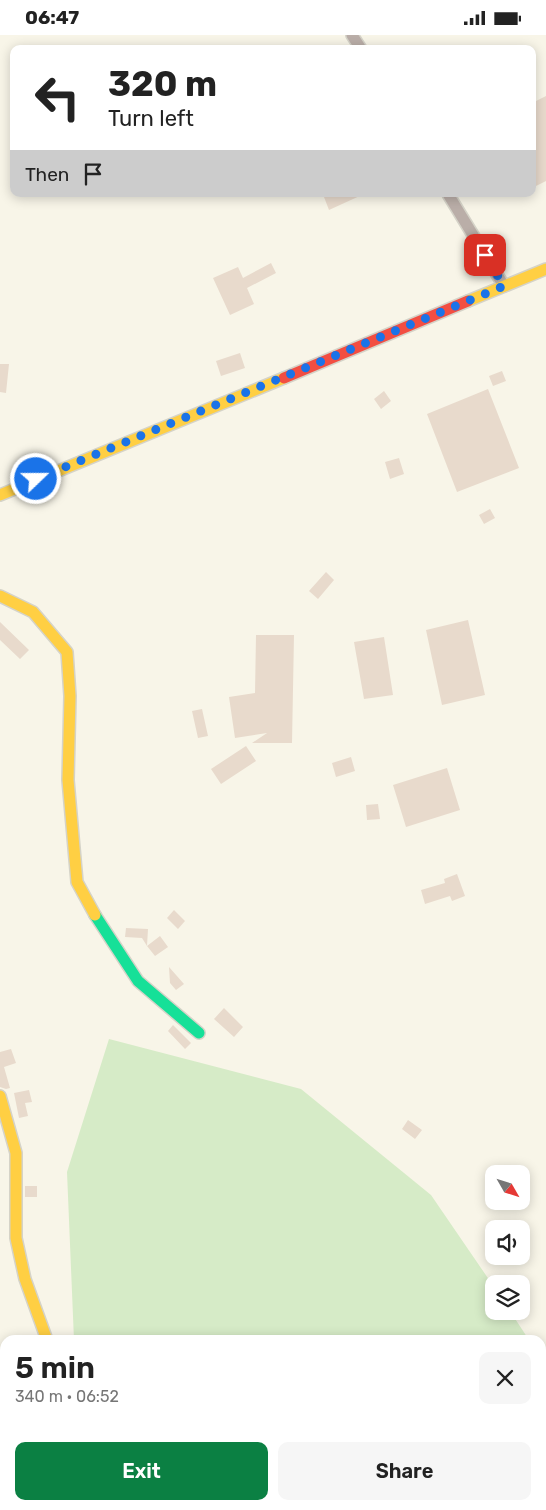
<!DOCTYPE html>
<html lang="en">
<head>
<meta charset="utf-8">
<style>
  body { margin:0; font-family:Rubik,sans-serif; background:#f6f6f6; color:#222; height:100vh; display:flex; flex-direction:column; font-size:19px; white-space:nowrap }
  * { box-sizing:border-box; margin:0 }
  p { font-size:16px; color:#767676 }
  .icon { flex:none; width:28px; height:28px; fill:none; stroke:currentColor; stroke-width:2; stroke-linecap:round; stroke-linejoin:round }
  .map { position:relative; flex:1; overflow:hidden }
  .sheet { position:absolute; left:0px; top:1300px; width:546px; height:175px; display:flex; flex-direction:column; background:#fff; border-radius:15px 15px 0 0; box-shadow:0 2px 12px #0003 }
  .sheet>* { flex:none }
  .hud { position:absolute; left:10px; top:10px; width:526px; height:152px; border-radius:10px; box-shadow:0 2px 12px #0003; background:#fff; color:#222; overflow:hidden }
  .needle { width:32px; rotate:129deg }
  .fabs { position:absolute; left:485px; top:1130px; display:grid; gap:10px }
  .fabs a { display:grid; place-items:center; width:45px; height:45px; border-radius:10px; background:#fff; box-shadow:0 2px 12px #0003; font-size:25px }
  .pin { position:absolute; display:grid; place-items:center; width:42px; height:42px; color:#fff; margin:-21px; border-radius:10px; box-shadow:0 2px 8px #0006 }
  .me { position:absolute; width:55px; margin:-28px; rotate:68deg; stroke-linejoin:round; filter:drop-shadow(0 0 4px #0008) }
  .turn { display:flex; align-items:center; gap:18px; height:105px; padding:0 15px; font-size:22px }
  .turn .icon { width:65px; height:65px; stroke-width:2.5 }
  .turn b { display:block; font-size:35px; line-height:42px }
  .then { display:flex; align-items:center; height:48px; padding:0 15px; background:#0003; gap:10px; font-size:19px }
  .round { display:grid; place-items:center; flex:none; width:52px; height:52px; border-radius:10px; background:#f6f6f6 }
  .headline { display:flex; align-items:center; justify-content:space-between; height:85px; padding:0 15px }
  h1 { font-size:30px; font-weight:600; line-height:38px }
  .action { display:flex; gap:10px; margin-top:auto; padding:10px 15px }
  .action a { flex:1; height:58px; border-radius:10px; background:#0b8043; color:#fff; font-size:20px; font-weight:600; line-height:58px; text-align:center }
  .action a+a { background:#f6f6f6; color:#222 }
  .status { display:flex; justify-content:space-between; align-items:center; height:35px; padding:0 25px; background:#fff; direction:ltr }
  .status svg { height:14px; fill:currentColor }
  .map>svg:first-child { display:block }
  .green { fill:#d6ebc7 }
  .building { fill:#e8dacc }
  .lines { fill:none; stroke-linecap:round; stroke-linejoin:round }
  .street-casing { stroke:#d5d3c8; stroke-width:14 }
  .fast-casing { stroke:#d5d3c8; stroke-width:14 }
  .slow-casing { stroke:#d5d3c8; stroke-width:14 }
  .jam-casing { stroke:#d5d3c8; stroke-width:14 }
  .street { stroke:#baaea8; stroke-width:11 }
  .fast { stroke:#16e098; stroke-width:11 }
  .slow { stroke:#ffcf43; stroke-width:11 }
  .jam { stroke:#f24e42; stroke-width:11 }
  .route { stroke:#1a73e8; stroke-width:9; stroke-dasharray:0 16.2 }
</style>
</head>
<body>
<div class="status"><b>06:47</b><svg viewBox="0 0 49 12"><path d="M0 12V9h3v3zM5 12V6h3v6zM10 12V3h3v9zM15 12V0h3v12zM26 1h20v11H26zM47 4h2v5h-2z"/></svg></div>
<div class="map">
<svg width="546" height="1475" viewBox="0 0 546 1475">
  <rect width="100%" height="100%" fill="#f8f5e8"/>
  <path class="green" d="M109 1004 301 1054 431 1160 494 1252V1276H510L529 1305H74L67 1137Z
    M541 1323 546 1330V1475H81L80 1470H541Z
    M0 1421 5 1429V1470H32L35 1475H0Z"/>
  <path class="building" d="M546 61V146L532 153V68Z
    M332 159H364L329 175 324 162Z
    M271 228 276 238 247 253 254 269 230 280 213 243 238 232 243 243Z
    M240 318 245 333 221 341 216 326Z
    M0 329H9L6 358 0 357Z
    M502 336 506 346 493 351 489 341Z
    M488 354 519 433 457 457 427 379Z
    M384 356 391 366 381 374 374 364Z
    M399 423 404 439 390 444 385 427Z
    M490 474 495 483 484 489 479 480Z
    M326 537 334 545 318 564 309 556Z
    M468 585 485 660 442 670 426 595Z
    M0 587 29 615 20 624 0 605Z
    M256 600H294L292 708H252L267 698 235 703 229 662 255 658Z
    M384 602 393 660 364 664 354 607Z
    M202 674 208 701 198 703 192 676Z
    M246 711 256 726 221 749 211 734Z
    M351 722 355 736 336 742 332 728Z
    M447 733 460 775 406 792 393 750Z
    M378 769 380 784 367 785 366 770Z
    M457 839 465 861 452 866 450 861 425 869 421 855 445 848 444 844Z
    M174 875 185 886 178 894 167 883Z
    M126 893 148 894 147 911 142 903 125 902Z
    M160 901 168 912 155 921 147 911Z
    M169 932 184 949 176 955 170 948Z
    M224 973 243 992 234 1002 214 984Z
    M173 990 191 1008 185 1014 168 996Z
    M11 1014 16 1028 4 1032 10 1053 6 1054 0 1052V1017Z
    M29 1055 32 1067 25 1068 28 1081 19 1083 14 1058Z
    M408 1085 422 1095 415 1104 402 1094Z
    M25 1151H37V1162H25Z"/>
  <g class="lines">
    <g class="street-casing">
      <path id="street" d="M352 0 361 14
        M448 159 504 251
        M74 1470 75 1475"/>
    </g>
    <g class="fast-casing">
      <path id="fast" d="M95 880 138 946 199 998"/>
    </g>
    <g class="slow-casing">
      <path id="slow" d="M468 266 546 234
        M0 460 284 343
        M0 561 33 577 67 617 70 661 68 745 77 847 95 880
        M0 1061 16 1118V1203L25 1244 47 1305"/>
    </g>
    <g class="jam-casing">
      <path id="jam" d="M284 343 468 266"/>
    </g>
    <use href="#street" class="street"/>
    <use href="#fast" class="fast"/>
    <use href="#slow" class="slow"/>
    <use href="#jam" class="jam"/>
  </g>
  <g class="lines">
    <path class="route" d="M36 444 504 251 485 220"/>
  </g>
</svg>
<div class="fabs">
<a><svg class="needle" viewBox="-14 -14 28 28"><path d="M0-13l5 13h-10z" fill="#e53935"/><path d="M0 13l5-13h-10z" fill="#767676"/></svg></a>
<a><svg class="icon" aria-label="sound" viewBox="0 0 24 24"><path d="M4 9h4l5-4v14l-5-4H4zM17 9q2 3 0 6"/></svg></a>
<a><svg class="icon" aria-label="layers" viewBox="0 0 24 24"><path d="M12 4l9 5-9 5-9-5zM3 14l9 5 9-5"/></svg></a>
</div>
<div class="pin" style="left:485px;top:220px;background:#d93025"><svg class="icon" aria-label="arrive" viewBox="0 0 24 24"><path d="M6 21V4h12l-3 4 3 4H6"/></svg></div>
<svg class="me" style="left:36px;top:444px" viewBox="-20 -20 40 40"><circle r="17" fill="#1a73e8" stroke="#fff" stroke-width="3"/><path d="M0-11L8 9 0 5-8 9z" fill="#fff"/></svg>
<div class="hud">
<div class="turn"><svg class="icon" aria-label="left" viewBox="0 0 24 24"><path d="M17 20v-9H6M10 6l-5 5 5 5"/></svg><div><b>320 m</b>Turn left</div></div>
<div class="then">Then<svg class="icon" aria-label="arrive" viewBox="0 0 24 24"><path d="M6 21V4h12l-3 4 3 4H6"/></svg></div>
</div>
<section class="sheet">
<div class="headline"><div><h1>5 min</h1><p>340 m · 06:52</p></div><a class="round"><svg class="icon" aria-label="close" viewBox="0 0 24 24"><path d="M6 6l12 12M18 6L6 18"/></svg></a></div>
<div class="action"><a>Exit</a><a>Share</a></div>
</section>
</div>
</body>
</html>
